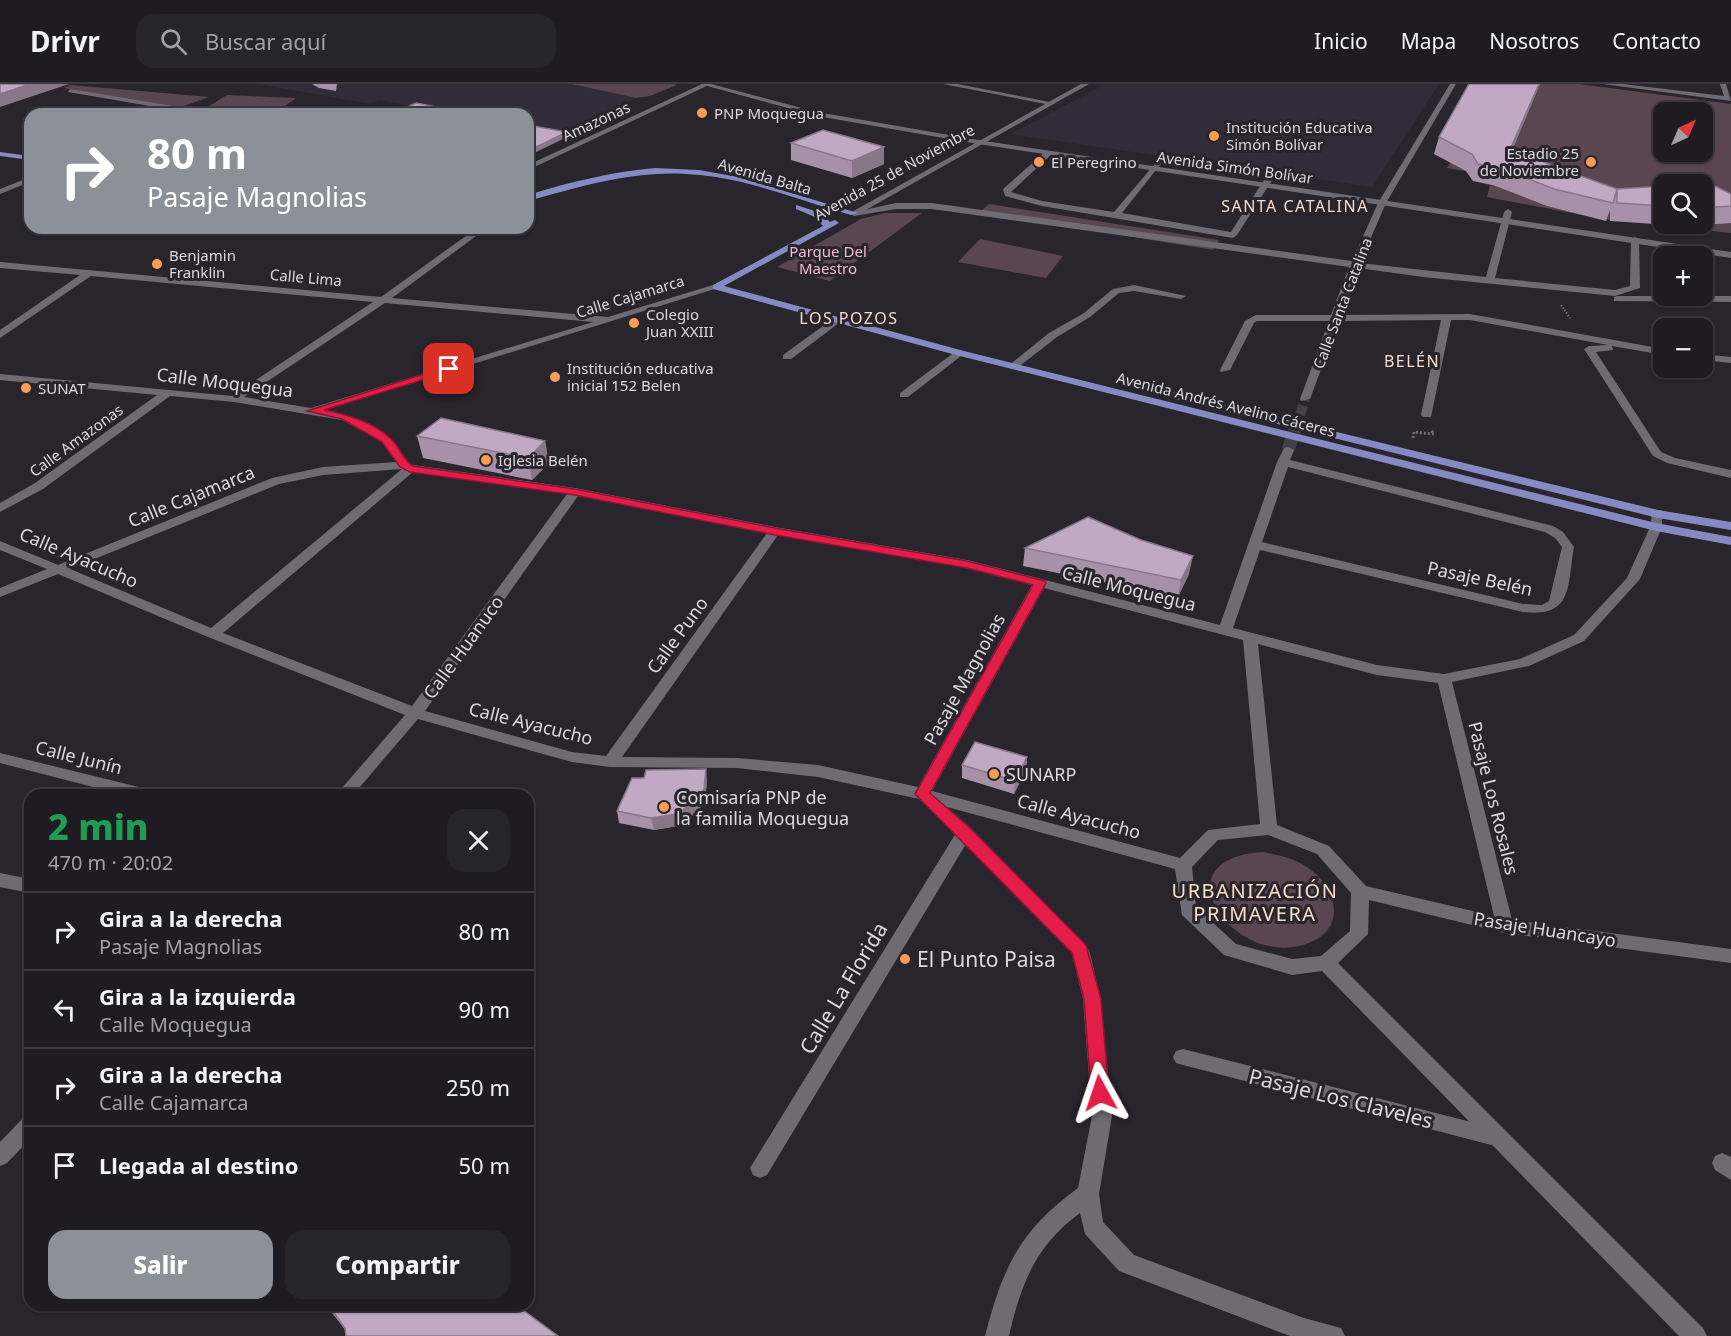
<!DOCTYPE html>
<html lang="es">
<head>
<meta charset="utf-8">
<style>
  body { margin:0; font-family:"Noto Sans",sans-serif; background:#26252a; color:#f1f3f6; height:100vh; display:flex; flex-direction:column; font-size:22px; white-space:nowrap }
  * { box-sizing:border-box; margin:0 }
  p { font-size:20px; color:#a1a1a5 }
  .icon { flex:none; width:33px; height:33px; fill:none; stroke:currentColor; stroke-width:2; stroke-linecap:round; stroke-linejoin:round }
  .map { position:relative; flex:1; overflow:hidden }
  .drawer { position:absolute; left:24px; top:705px; width:510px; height:522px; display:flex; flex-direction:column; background:#1e1c22; border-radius:18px; box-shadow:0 2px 4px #0004,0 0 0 2px #3c3a40 }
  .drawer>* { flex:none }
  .top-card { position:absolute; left:24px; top:24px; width:510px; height:126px; border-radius:18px; box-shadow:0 2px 4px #0004,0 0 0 2px #3c3a40; background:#8c9099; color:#fff; overflow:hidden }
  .needle { width:39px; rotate:44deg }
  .fabs { position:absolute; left:1653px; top:18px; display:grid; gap:12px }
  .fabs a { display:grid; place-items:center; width:60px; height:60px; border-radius:12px; background:#1e1c22; box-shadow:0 2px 4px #0004,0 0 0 2px #3c3a40; font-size:30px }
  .pin { position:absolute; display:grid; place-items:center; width:51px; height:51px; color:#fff; margin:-26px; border-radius:12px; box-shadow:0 3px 9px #0006 }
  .me { position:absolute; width:66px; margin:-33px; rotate:355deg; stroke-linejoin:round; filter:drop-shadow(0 0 4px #0008) }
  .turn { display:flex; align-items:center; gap:21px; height:126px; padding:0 24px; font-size:27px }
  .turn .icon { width:78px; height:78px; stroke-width:2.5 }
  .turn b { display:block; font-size:42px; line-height:51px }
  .round { display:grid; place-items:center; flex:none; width:63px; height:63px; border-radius:18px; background:#26252a }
  .summary { display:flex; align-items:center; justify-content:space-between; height:102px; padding:0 24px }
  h1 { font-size:36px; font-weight:800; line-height:45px; color:#1e9e55 }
  .primary-button { display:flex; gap:12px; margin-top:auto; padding:12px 24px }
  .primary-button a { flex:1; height:69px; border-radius:18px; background:#8c9099; color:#fff; font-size:24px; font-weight:800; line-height:69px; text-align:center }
  .primary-button a+a { background:#26252a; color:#f1f3f6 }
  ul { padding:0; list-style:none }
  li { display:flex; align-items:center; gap:18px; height:78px; padding:0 24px; border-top:2px solid #3c3a40 }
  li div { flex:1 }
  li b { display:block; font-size:22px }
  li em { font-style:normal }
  header { display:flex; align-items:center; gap:36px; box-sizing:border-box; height:84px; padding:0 30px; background:#1e1c22; border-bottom:2px solid #3c3a40 }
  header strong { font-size:28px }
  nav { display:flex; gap:33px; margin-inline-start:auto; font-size:21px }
  .search { width:420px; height:54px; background:#26252a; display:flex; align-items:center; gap:15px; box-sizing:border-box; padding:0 21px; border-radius:18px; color:#a1a1a5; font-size:22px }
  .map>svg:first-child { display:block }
  .built { fill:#312c3a }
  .green { fill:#5a4650; fill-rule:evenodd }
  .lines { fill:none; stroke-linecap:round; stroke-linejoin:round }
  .minor-tunnel-far1 { stroke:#434048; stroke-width:10; stroke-dasharray:10 5; stroke-linecap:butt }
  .minor-tunnel { stroke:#434048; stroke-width:13; stroke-dasharray:13 6; stroke-linecap:butt }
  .path-far1 { stroke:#706e75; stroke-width:2; stroke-dasharray:1.5 1.5; stroke-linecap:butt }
  .path { stroke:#706e75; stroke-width:3; stroke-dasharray:2 2; stroke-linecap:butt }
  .service { fill:#6e6b74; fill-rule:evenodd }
  .minor { fill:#6e6b74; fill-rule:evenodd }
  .tertiary { fill:#6e6b74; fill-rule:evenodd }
  .secondary { fill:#6e6b74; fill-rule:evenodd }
  .primary { fill:#858ac3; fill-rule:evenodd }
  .wall { fill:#a691a8 }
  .shaded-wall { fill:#877688 }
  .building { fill:#c1a9c3; stroke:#877688; stroke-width:1.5 }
  .route { fill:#e11d48; stroke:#92132f; stroke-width:1.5 }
  .poi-dot { fill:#fb9e51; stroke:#28252d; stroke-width:2 }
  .labels { text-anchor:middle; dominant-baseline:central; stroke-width:6; stroke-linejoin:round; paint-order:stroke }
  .far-poi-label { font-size:15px; fill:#dbd9de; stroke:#28252d; text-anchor:start }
  .far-street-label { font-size:15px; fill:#dbd9de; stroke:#28252d }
  .far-park-label { font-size:15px; fill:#f3bad6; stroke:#28252d }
  .far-neighbourhood-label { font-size:16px; letter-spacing:1.5px; fill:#f9ddca; stroke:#28252d }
  .street-label { font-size:18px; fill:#dbd9de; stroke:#28252d }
  .poi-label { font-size:18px; fill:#dbd9de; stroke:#28252d; text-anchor:start }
  .neighbourhood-label { font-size:20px; letter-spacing:1.5px; fill:#f9ddca; stroke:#28252d }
  .near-poi-label { font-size:21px; fill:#dbd9de; stroke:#28252d; text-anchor:start }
  .near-street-label { font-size:21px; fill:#dbd9de; stroke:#28252d }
</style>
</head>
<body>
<header>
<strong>Drivr</strong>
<div class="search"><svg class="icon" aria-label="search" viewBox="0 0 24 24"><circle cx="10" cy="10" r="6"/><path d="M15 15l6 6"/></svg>Buscar aquí</div>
<nav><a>Inicio</a><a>Mapa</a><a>Nosotros</a><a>Contacto</a></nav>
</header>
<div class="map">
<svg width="1731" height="1252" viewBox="0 0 1731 1252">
  <rect width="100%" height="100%" fill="#28252d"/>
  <path class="built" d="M258 0H574L636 14 567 53 528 45V30H450L380 16 370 20Z
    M1106 0H1439L1372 103 1010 50Z"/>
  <path class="green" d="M572 0H674L677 1 650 12 636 14Z
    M1473 0H1579L1731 20V149L1603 135 1487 113 1490 101 1473 97 1471 95 1476 89 1447 84 1454 72ZM1664 28H1702V68H1664ZM1664 100H1702V140H1664Z
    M71 1 209 13 176 25 64 4Z
    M227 11 295 14V15L277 27 206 24Z
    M989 120 1219 156 1213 166 980 128Z
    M885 129H922L830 197 777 183 861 135Z
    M980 155 1063 172 1046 194 958 178Z
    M1263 768C1276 771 1290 773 1302 780 1340 802 1350 850 1299 862 1229 878 1159 774 1263 768Z"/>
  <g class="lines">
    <path class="minor-tunnel-far1" d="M1300 331 1305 315"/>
    <path class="minor-tunnel" d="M1288 366 1300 330"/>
    <path class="path-far1" d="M1561 221 1570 234"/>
    <path class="path" d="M1413 354 1414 348 1434 350 1431 346"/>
    <path class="service" d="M1256 231 1261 234 1254 239 1230 286 1221 288 1220 286 1245 237Z
      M1183 965 1499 1045 1506 1047 1509 1054 1506 1061 1499 1063 1183 981 1176 979 1173 973 1176 967Z"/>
    <path class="minor" d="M702 0H711L528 86V81Z
      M943 0H957L1055 19 1051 21Z
      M1450 0H1456L1386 119 1360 179 1486 193 1504 128 1508 125 1512 128 1495 194 1615 206 1630 202 1631 156 1635 153 1639 156 1640 204 1615 212 1423 193 1358 184 1341 231 1470 230 1664 265V271L1612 262 1613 266 1596 268 1661 368 1675 374 1731 386V394L1667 379 1653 372 1584 265 1589 262 1608 261 1470 236H1451L1431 333H1423L1421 331 1441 236 1339 237 1310 315 1301 317 1300 315 1329 237H1256L1251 234 1256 231H1331L1349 183 932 125H896L854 132 850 129 896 119H932L1352 177 1378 119Z
      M1603 0H1623L1724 12 1720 0H1726L1731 17Z
      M70 5 185 24 264 28 268 30 185 28 68 8Z
      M1046 67 1053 69 1011 108 1042 117 1114 128 1159 75 1163 77 1122 129 1231 148 1267 91 1274 93 1237 151 1233 154 1042 122 1005 112 1003 105Z
      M30 93V98L0 110V105Z
      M477 144H487L392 214 608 233 713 201 721 203 325 326C345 330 377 340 391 355 399 363 403 376 413 381L575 404 775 443 967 476 1220 541 1277 378 1284 364 1288 363 1294 366 1290 376 1553 442 1563 448 1574 463C1567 501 1574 534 1523 528L1260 466 1233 544 1377 581 1444 590 1520 575 1574 551 1627 494 1650 443 1652 430 1658 426 1662 427V443L1640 495 1584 557 1529 582 1452 598 1512 836 1731 865V879L1505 849 1369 816 1368 850 1338 879 1703 1244 1707 1252H1679L1322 887 1292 891 1224 871 1182 831 1175 785 947 723 971 744 1089 866 1101 915 1112 1032 1099 1110 1103 1138 1134 1171 1304 1234 1341 1244 1345 1252H1290L1119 1187 1085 1150 1080 1129C1035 1162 1021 1200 1009 1252H985C1003 1183 1019 1147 1078 1104L1092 1032 1083 915 1072 869 966 760 767 1091 760 1094 753 1091 750 1084 956 749 919 715 818 693 737 684 610 683 572 678 418 635 353 711H336L405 631 208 553 58 490 0 513V504L47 485 0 466V457L58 481 272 394 323 383 396 378 382 358 342 336 234 318 170 312 43 405 0 428V419L35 399 157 311 0 296V290L232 312 373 218 91 192 0 254V246L80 191 0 184V178L381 213ZM385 219 593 238 311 324 244 313ZM1288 383 1545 448 1555 454 1562 463 1549 517 1542 521 1523 520 1262 458ZM402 385 211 544 70 485 279 400 323 391ZM413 388 567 410 412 622 223 549ZM578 412 767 449 606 672 572 668 425 627ZM778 451 966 484 1032 501 918 703 818 681 737 674 622 673ZM1044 504 1243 556 1260 740 1208 746 1180 774 932 707ZM1258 560 1377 591 1438 599 1494 832 1366 802 1329 762 1277 741ZM1268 751 1317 770 1351 809 1350 847 1321 872 1292 875 1236 860 1196 823 1192 783 1218 756Z
      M1134 201 1186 212 1181 215 1134 207 1119 209 1090 233 1057 253 1017 284 1008 282 1049 249 1084 229 1113 205Z
      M1617 212H1731V218L1614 217V213Z
      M834 234 843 236 791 275H783V271Z
      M956 267 965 269 908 313H900V309Z
      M1702 270 1731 273V279L1702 276Z
      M0 669 147 705 153 707 155 711H124L0 679Z
      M0 789 30 795V809L0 803Z
      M30 1032V1055L7 1079 0 1082V1058L23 1034Z
      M1722 1069 1731 1073V1096L1715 1086 1712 1079 1715 1072Z"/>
    <path class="tertiary" d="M1081 0H1089L857 131 850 129Z"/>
    <path class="secondary" d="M700 0H711L817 28 978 56 1731 168V174L978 60 817 32Z"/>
    <path class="primary" d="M0 68 30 72V76L0 72Z
      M655 84 699 86 738 93 858 129 851 131C801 117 752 96 700 91 640 84 585 101 528 117V111C570 98 611 88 655 84Z
      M796 121 821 129 830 138 835 136 839 139 724 202 964 267 1656 439 1731 453V461L1656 447 956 271 713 205V201L823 142 815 133 796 125Z
      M1135 299 1658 426 1731 438V446L1658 434 1131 304 1130 302Z"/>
  </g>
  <path class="wall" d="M312 0H337L336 7 319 4Z
    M1537 7 1513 64 1553 82 1617 105 1664 102V140H1702V101L1731 110V139L1688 142 1610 137V126L1606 137 1547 122 1493 101 1473 97 1466 87 1434 70 1439 53Z
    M791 59 884 63V80L852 94 791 76Z
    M417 352 545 357 549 379 532 396 423 374Z
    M1025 464 1189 490 1178 513 1023 482Z
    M1027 673 1026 686 1014 710 962 694V681Z
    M707 697 705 717 697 728 678 742 654 746 619 739 617 727Z
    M326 1221H516L346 1247Z"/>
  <path class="shaded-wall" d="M30 0H69L0 23V10Z
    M1539 0H1540L1537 7 1506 80 1511 63Z
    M567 48V53L528 72V67Z
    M884 63V80L852 94V77Z
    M545 357 549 379 532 396 528 374Z
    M1193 472 1189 490 1178 513 1181 496Z
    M1027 673 1026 686 1014 710 1015 697Z
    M706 685 707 697 705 717 697 728 678 742 654 746 651 734Z"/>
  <path class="building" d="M0 0H30L0 10Z
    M1469 0H1539L1511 63 1553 82 1617 105 1664 102V122L1617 119V105L1613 119 1554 105 1498 83 1478 80 1472 70 1439 53Z
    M416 19 471 30H391Z
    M528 41 567 48 528 67Z
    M823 46 884 63 852 77 791 59Z
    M1711 100 1731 110V122L1702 124V101Z
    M441 334 545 357 528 374 417 352Z
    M1088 433 1141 456 1193 472 1181 496 1025 464Z
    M975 658 1027 673 1015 697 962 681Z
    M706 685 704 705 696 716 677 730 651 734 617 727 632 694H644L646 686Z
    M328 1221H516L558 1252H346L345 1244Z"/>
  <path class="route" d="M449 282 453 285 452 287 324 326C346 330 372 338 389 353 399 361 402 375 413 382L575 405 775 444 967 477 1045 497 1046 499 930 709 970 744 1086 861 1101 915 1109 1009 1107 1014 1100 1017 1094 1014 1091 1009 1084 915 1072 869 915 710 1033 501 967 484 775 451 575 411 410 388 400 383 382 358 342 335 307 327Z"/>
  <g class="poi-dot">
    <circle cx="702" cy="29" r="6"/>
    <circle cx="1214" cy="52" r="6"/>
    <circle cx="1039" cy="78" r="6"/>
    <circle cx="1591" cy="78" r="6"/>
    <circle cx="157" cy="180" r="6"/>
    <circle cx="634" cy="239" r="6"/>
    <circle cx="555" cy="293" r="6"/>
    <circle cx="26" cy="304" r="6"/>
    <circle cx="486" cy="376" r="6"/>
    <circle cx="994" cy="690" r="6"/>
    <circle cx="664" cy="723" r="6"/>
    <circle cx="905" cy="875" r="6"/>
  </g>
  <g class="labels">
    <g class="far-poi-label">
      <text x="714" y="29">PNP Moquegua</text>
      <text x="1226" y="43">Institución Educativa<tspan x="1226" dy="17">Simón Bolívar</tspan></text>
      <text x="1579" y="69" text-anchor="end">Estadio 25<tspan x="1579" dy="17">de Noviembre</tspan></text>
      <text x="1051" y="78">El Peregrino</text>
      <text x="169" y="171">Benjamin<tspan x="169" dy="17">Franklin</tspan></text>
      <text x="646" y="230">Colegio<tspan x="646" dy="17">Juan XXIII</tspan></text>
      <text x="567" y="284">Institución educativa<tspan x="567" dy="17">inicial 152 Belen</tspan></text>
      <text x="38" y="304">SUNAT</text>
      <text x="498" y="376">Iglesia Belén</text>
    </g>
    <g class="far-street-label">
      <text transform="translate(596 37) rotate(-25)">Amazonas</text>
      <text transform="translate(1235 83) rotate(8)">Avenida Simón Bolívar</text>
      <text transform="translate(894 88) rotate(-29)">Avenida 25 de Noviembre</text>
      <text transform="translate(765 92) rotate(16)">Avenida Balta</text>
      <text transform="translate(306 193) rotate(5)">Calle Lima</text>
      <text transform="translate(630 212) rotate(-17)">Calle Cajamarca</text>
      <text transform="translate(1342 219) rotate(-69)">Calle Santa Catalina</text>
      <text transform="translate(1226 320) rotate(14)">Avenida Andrés Avelino Cáceres</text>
      <text transform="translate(76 356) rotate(-36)">Calle Amazonas</text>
    </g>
    <g class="far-park-label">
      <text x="828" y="167">Parque Del<tspan x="828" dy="17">Maestro</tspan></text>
    </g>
    <g class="far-neighbourhood-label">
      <text x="1295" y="122">SANTA CATALINA</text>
      <text x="849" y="234">LOS POZOS</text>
      <text x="1412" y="277">BELÉN</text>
    </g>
    <g class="street-label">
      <text transform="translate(225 298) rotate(7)">Calle Moquegua</text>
      <text transform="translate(191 412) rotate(-22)">Calle Cajamarca</text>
      <text transform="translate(79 473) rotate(23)">Calle Ayacucho</text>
      <text transform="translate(1480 494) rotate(12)">Pasaje Belén</text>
      <text transform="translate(1129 504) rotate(14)">Calle Moquegua</text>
      <text transform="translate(677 551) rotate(-54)">Calle Puno</text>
      <text transform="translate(463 563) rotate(-54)">Calle Huanuco</text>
      <text transform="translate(964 595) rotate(-61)">Pasaje Magnolias</text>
      <text transform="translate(531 639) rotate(14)">Calle Ayacucho</text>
      <text transform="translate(79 673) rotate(14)">Calle Junín</text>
      <text transform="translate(1494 714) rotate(76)">Pasaje Los Rosales</text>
      <text transform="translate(1079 732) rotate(15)">Calle Ayacucho</text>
      <text transform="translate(1545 845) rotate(9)">Pasaje Huancayo</text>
    </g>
    <g class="poi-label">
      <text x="1006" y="690">SUNARP</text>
      <text x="676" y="713">Comisaría PNP de<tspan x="676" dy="21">la familia Moquegua</tspan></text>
    </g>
    <g class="neighbourhood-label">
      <text x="1255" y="806">URBANIZACIÓN<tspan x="1255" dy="23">PRIMAVERA</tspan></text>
    </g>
    <g class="near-poi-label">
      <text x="917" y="875">El Punto Paisa</text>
    </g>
    <g class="near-street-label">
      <text transform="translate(843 904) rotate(-59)">Calle La Florida</text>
      <text transform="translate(1341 1014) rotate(14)">Pasaje Los Claveles</text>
    </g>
  </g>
</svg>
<div class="fabs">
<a><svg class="needle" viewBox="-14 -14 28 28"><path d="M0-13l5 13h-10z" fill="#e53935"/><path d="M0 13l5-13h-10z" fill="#a1a1a5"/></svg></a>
<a><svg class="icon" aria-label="search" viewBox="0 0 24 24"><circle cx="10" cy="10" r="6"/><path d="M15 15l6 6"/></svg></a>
<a>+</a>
<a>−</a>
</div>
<div class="pin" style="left:449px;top:285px;background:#d93025"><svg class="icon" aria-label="arrive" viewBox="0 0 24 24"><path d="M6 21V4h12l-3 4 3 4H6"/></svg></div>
<svg class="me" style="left:1100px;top:1009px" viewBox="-20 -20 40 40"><path d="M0-17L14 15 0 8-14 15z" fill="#e11d48" stroke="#fff" stroke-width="4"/></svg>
<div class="top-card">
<div class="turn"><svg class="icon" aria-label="right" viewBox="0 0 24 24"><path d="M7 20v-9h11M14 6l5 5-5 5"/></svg><div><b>80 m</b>Pasaje Magnolias</div></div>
</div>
<section class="drawer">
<div class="summary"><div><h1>2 min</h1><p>470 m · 20:02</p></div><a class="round"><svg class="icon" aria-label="close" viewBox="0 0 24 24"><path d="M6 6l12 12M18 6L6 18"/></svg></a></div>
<ul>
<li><svg class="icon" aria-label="right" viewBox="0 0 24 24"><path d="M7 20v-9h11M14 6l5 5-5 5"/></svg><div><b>Gira a la derecha</b><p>Pasaje Magnolias</p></div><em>80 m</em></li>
<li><svg class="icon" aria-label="left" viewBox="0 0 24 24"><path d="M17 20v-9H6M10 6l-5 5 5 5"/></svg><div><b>Gira a la izquierda</b><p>Calle Moquegua</p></div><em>90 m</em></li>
<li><svg class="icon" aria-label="right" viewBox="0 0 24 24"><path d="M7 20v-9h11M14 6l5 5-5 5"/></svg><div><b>Gira a la derecha</b><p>Calle Cajamarca</p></div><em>250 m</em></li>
<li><svg class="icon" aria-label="arrive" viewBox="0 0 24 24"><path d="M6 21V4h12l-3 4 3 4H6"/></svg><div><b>Llegada al destino</b></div><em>50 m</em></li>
</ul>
<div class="primary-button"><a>Salir</a><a>Compartir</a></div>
</section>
</div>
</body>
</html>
